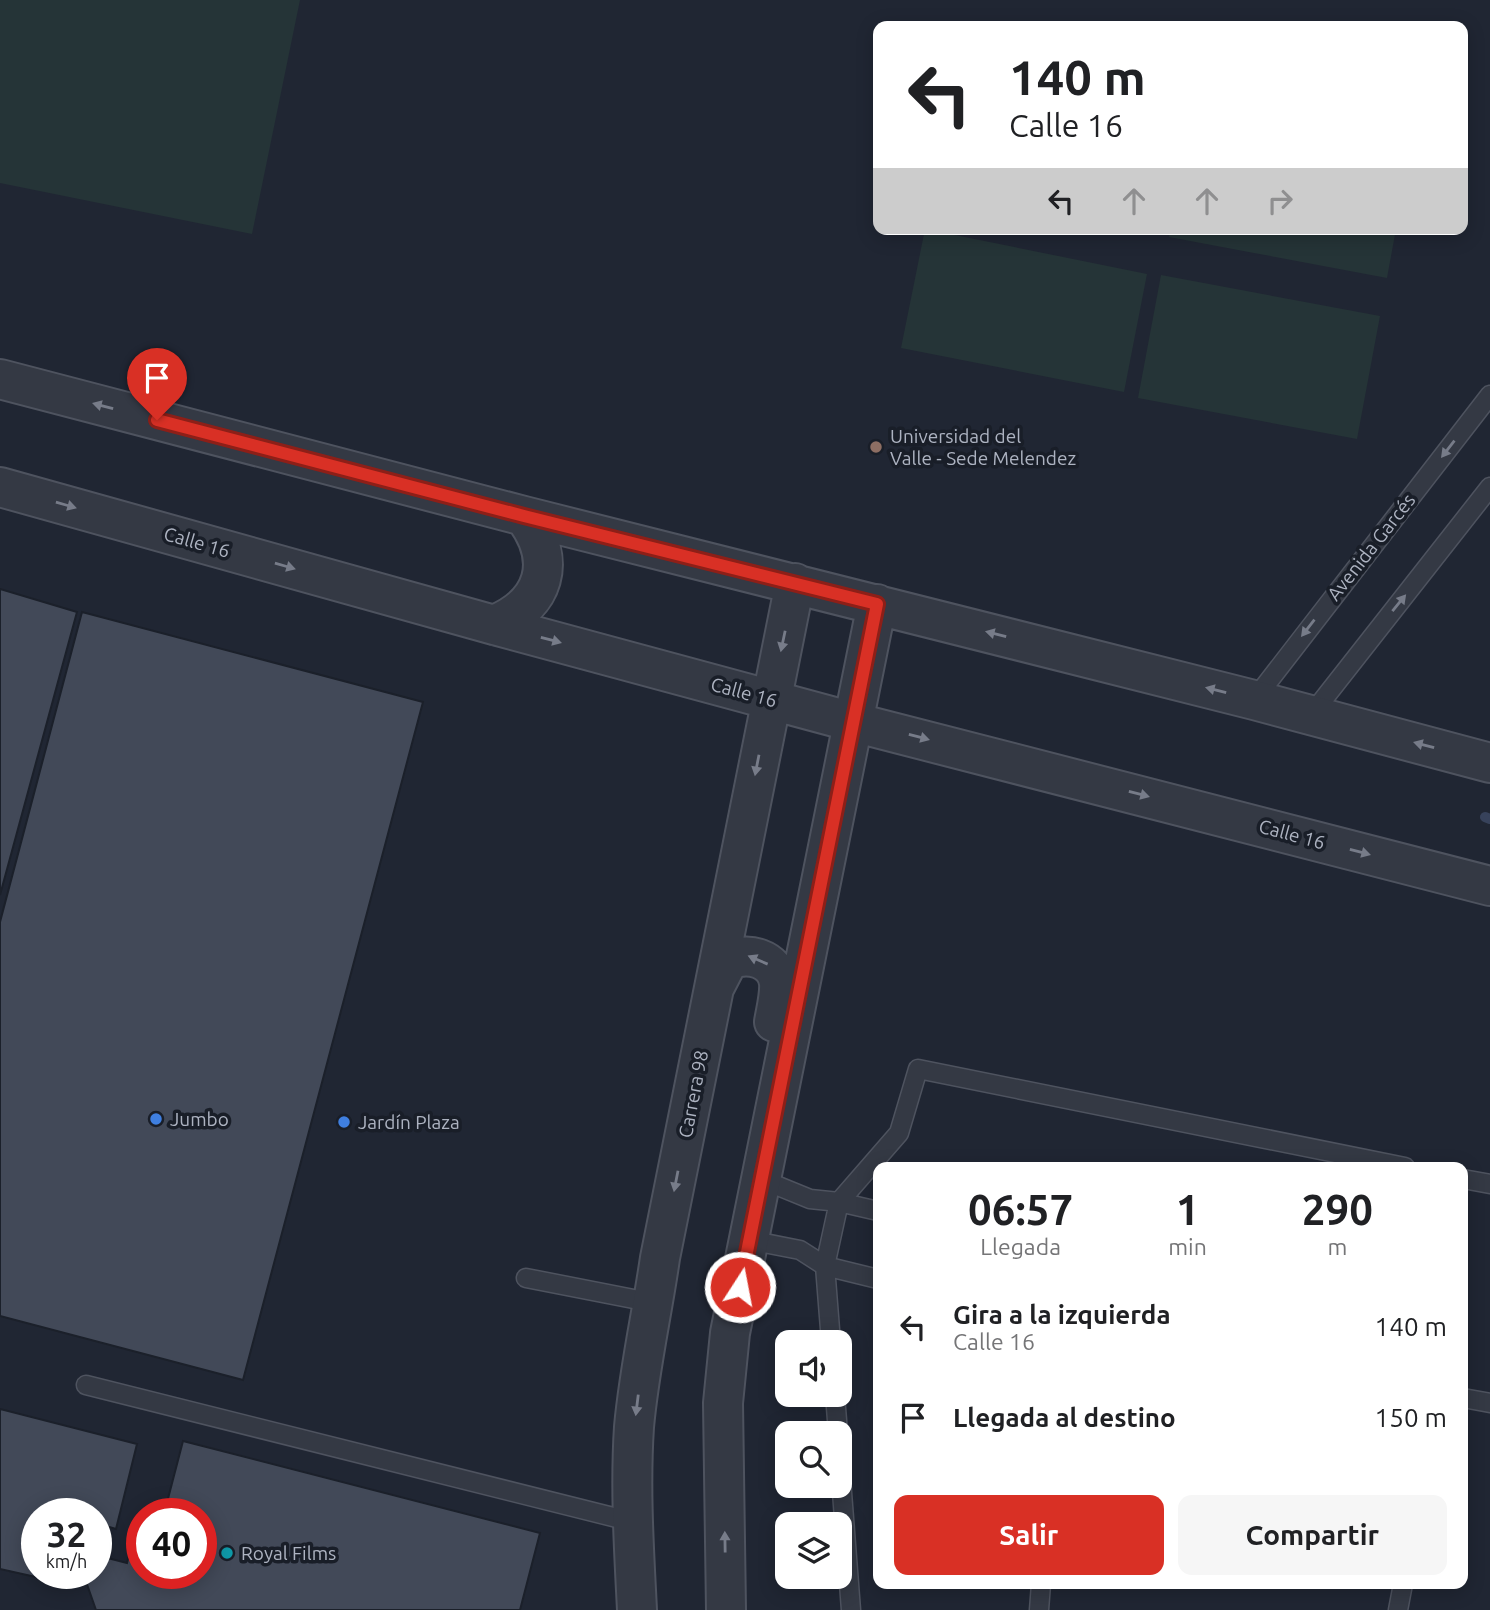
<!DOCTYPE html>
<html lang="es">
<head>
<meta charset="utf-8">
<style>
  body { margin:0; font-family:Ubuntu,sans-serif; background:#f6f6f6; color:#202124; height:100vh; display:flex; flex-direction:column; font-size:26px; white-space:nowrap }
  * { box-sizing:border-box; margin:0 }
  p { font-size:23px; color:#757577 }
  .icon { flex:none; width:38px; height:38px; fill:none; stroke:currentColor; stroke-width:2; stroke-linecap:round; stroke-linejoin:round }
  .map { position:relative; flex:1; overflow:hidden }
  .details { position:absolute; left:873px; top:1162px; width:595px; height:427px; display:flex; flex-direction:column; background:#fff; border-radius:14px; box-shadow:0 4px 18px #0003 }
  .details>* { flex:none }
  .guide { position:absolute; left:873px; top:21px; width:595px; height:214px; border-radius:14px; box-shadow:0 4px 18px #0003; background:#fff; color:#202124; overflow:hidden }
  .buttons { position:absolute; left:775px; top:1330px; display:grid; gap:14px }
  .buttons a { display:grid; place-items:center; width:77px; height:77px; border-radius:14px; background:#fff; box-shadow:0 4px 18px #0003; font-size:35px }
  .speed { position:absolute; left:21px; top:1498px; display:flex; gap:14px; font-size:35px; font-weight:700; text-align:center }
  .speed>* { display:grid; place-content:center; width:91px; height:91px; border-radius:50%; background:#fff; box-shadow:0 4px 18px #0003; line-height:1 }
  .speed small { font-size:18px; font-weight:400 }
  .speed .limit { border:10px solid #d22; background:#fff; color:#111 }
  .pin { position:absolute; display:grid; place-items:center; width:60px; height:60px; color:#fff; margin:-72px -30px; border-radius:50% 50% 50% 0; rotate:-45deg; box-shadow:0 0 7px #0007 }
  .pin .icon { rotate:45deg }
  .me { position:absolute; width:77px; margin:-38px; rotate:11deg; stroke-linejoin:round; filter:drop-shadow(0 0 5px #0008) }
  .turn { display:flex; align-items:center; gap:24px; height:147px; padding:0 21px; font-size:32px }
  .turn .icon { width:91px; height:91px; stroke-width:2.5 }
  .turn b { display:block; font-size:49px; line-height:60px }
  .lanes { display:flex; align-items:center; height:66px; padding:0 21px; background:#0003; justify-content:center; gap:35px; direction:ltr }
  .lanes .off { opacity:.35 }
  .eta { display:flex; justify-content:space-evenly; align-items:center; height:119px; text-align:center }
  .eta b { font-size:42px; font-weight:700; line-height:49px }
  .action { display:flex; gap:14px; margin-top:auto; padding:14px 21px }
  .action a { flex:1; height:80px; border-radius:14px; background:#d93025; color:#fff; font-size:28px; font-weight:700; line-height:80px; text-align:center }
  .action a+a { background:#f6f6f6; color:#202124 }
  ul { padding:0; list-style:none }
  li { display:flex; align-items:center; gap:21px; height:91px; padding:0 21px }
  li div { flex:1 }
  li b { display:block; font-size:26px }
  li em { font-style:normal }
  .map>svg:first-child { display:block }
  .green { fill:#253437 }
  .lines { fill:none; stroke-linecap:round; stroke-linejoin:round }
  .stream { stroke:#37425b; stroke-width:10 }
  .building { fill:#424958; stroke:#1b202a; stroke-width:2 }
  .service-casing { stroke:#4e535f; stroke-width:21 }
  .tertiary-casing { stroke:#4e535f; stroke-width:42 }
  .service { stroke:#343944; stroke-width:18 }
  .tertiary { stroke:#343944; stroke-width:38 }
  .oneway { fill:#777c89 }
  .route-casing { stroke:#8d1f18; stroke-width:18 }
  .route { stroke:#d93025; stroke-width:12 }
  .education-dot { fill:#8d6e63; stroke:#191e28; stroke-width:2.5 }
  .shop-dot { fill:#3f7fe0; stroke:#191e28; stroke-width:2.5 }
  .culture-dot { fill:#0f9aa8; stroke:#191e28; stroke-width:2.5 }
  .labels { text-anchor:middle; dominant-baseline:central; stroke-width:7; stroke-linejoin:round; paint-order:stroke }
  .poi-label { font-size:19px; fill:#adb3c1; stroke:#191e28; text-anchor:start }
  .street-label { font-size:19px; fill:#adb3c1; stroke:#191e28 }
</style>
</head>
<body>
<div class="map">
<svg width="1490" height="1610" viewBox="0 0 1490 1610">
  <rect width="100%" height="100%" fill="#202633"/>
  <path class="green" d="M0 0H300L252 234 0 183Z
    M925 229 1147 274 1124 392 901 348Z
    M1171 229H1396L1387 278 1169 237Z
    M1161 275 1380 316 1357 439 1138 398Z"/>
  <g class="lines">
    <path class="stream" d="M1485 817 1490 819"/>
  </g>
  <path class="building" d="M0 589 77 612 0 895Z
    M82 612 423 702 243 1380 0 1316V922Z
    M0 1409 137 1444 116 1529 96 1523V1514H37V1573H79L76 1586 0 1569Z
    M183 1441 540 1533 520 1610H96L83 1573H96V1555L127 1563 138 1519 142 1520V1573H201V1514H164Z"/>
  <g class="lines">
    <g class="service-casing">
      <path id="service" d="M1254 700 1490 395
        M1311 715 1490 487
        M761 1179 810 1199 839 1202 878 1211
        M1463 1179 1490 1184
        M749 1240 800 1250 825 1266 878 1279
        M526 1278 654 1303
        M831 1342 825 1266 839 1202 899 1133 918 1069 1405 1167
        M86 1385 633 1522
        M835 1395 838 1433
        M1463 1398 1490 1403
        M840 1466 851 1610
        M1039 1610 1041 1584
        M1398 1610 1403 1584"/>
    </g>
    <g class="tertiary-casing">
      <path id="tertiary" d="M0 379 524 516 1254 700 1490 763
        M0 487 494 625 853 722 1490 886
        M494 625C545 604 558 561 524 516
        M715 986 728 961C747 951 776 958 779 983 780 995 776 1010 774 1022
        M637 1610C634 1550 630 1488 634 1427 639 1370 652 1314 660 1258L795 583
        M726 1610 723 1403 730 1333 877 604"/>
    </g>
    <use href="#service" class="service"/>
    <use href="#tertiary" class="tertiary"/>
  </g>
  <defs><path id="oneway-solid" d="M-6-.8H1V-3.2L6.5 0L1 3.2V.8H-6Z" transform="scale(1.75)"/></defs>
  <g class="oneway">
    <use href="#oneway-solid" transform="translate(103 406) rotate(-165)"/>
    <use href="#oneway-solid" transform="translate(1448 449) rotate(128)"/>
    <use href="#oneway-solid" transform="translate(66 505) rotate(16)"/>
    <use href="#oneway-solid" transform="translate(285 566) rotate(16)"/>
    <use href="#oneway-solid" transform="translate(1399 603) rotate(-51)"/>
    <use href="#oneway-solid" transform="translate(1308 628) rotate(128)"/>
    <use href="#oneway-solid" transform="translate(996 634) rotate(-166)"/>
    <use href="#oneway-solid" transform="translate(551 640) rotate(15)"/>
    <use href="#oneway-solid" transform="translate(783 641) rotate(102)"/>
    <use href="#oneway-solid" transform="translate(1216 690) rotate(-166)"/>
    <use href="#oneway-solid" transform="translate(919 737) rotate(15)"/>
    <use href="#oneway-solid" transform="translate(1424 745) rotate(-165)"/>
    <use href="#oneway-solid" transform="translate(757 765) rotate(101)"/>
    <use href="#oneway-solid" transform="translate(1139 794) rotate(15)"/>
    <use href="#oneway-solid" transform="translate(1360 852) rotate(15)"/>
    <use href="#oneway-solid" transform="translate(758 960) rotate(-157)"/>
    <use href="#oneway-solid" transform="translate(676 1181) rotate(101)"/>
    <use href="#oneway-solid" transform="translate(637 1405) rotate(97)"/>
    <use href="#oneway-solid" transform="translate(725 1542) rotate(-91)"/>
  </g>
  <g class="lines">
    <g class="route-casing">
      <path id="route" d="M157 420 524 516 877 604 740 1287"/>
    </g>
    <use href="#route" class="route"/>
  </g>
  <circle class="education-dot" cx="876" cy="447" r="7"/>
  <g class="shop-dot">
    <circle cx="156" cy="1119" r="7"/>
    <circle cx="344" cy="1122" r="7"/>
  </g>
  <circle class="culture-dot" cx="227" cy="1553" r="7"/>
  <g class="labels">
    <g class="poi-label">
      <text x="890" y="436">Universidad del<tspan x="890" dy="22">Valle - Sede Melendez</tspan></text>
      <text x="170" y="1119">Jumbo</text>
      <text x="358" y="1122">Jardín Plaza</text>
      <text x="241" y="1553">Royal Films</text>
    </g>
    <g class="street-label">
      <text transform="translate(197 542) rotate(16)">Calle 16</text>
      <text transform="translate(1371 547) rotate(-52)">Avenida Garcés</text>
      <text transform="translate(744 692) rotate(15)">Calle 16</text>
      <text transform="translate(1292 834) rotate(15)">Calle 16</text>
      <text transform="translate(693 1094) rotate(-79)">Carrera 98</text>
    </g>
  </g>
</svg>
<div class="buttons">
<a><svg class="icon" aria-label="sound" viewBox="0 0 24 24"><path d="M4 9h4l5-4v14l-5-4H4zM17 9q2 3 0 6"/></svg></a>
<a><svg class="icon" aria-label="search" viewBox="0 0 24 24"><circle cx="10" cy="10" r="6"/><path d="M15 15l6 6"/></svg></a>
<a><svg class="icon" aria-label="layers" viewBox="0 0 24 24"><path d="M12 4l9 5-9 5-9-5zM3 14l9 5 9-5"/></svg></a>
</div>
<div class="speed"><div>32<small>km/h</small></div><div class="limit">40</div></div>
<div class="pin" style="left:157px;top:420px;background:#d93025"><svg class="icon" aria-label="arrive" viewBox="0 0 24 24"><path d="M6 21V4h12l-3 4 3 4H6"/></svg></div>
<svg class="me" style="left:740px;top:1287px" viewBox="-20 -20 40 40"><circle r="17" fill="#d93025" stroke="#fff" stroke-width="3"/><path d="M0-11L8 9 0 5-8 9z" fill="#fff"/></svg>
<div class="guide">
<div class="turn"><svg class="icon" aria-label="left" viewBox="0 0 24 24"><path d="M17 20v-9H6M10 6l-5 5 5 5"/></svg><div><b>140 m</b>Calle 16</div></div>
<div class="lanes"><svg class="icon" aria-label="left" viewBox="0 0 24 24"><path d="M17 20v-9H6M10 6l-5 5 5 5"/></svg><svg class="icon off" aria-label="ahead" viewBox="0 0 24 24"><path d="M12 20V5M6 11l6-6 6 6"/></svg><svg class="icon off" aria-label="ahead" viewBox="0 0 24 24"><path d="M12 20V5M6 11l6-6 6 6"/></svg><svg class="icon off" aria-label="right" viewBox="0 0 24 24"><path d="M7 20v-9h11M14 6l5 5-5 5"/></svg></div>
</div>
<section class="details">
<div class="eta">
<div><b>06:57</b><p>Llegada</p></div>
<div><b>1</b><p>min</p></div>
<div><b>290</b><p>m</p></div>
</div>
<ul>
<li><svg class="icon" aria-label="left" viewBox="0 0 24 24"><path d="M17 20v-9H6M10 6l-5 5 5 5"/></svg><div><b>Gira a la izquierda</b><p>Calle 16</p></div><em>140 m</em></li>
<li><svg class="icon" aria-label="arrive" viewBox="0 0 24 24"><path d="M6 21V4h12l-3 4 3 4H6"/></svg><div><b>Llegada al destino</b></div><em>150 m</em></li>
</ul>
<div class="action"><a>Salir</a><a>Compartir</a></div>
</section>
</div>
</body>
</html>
